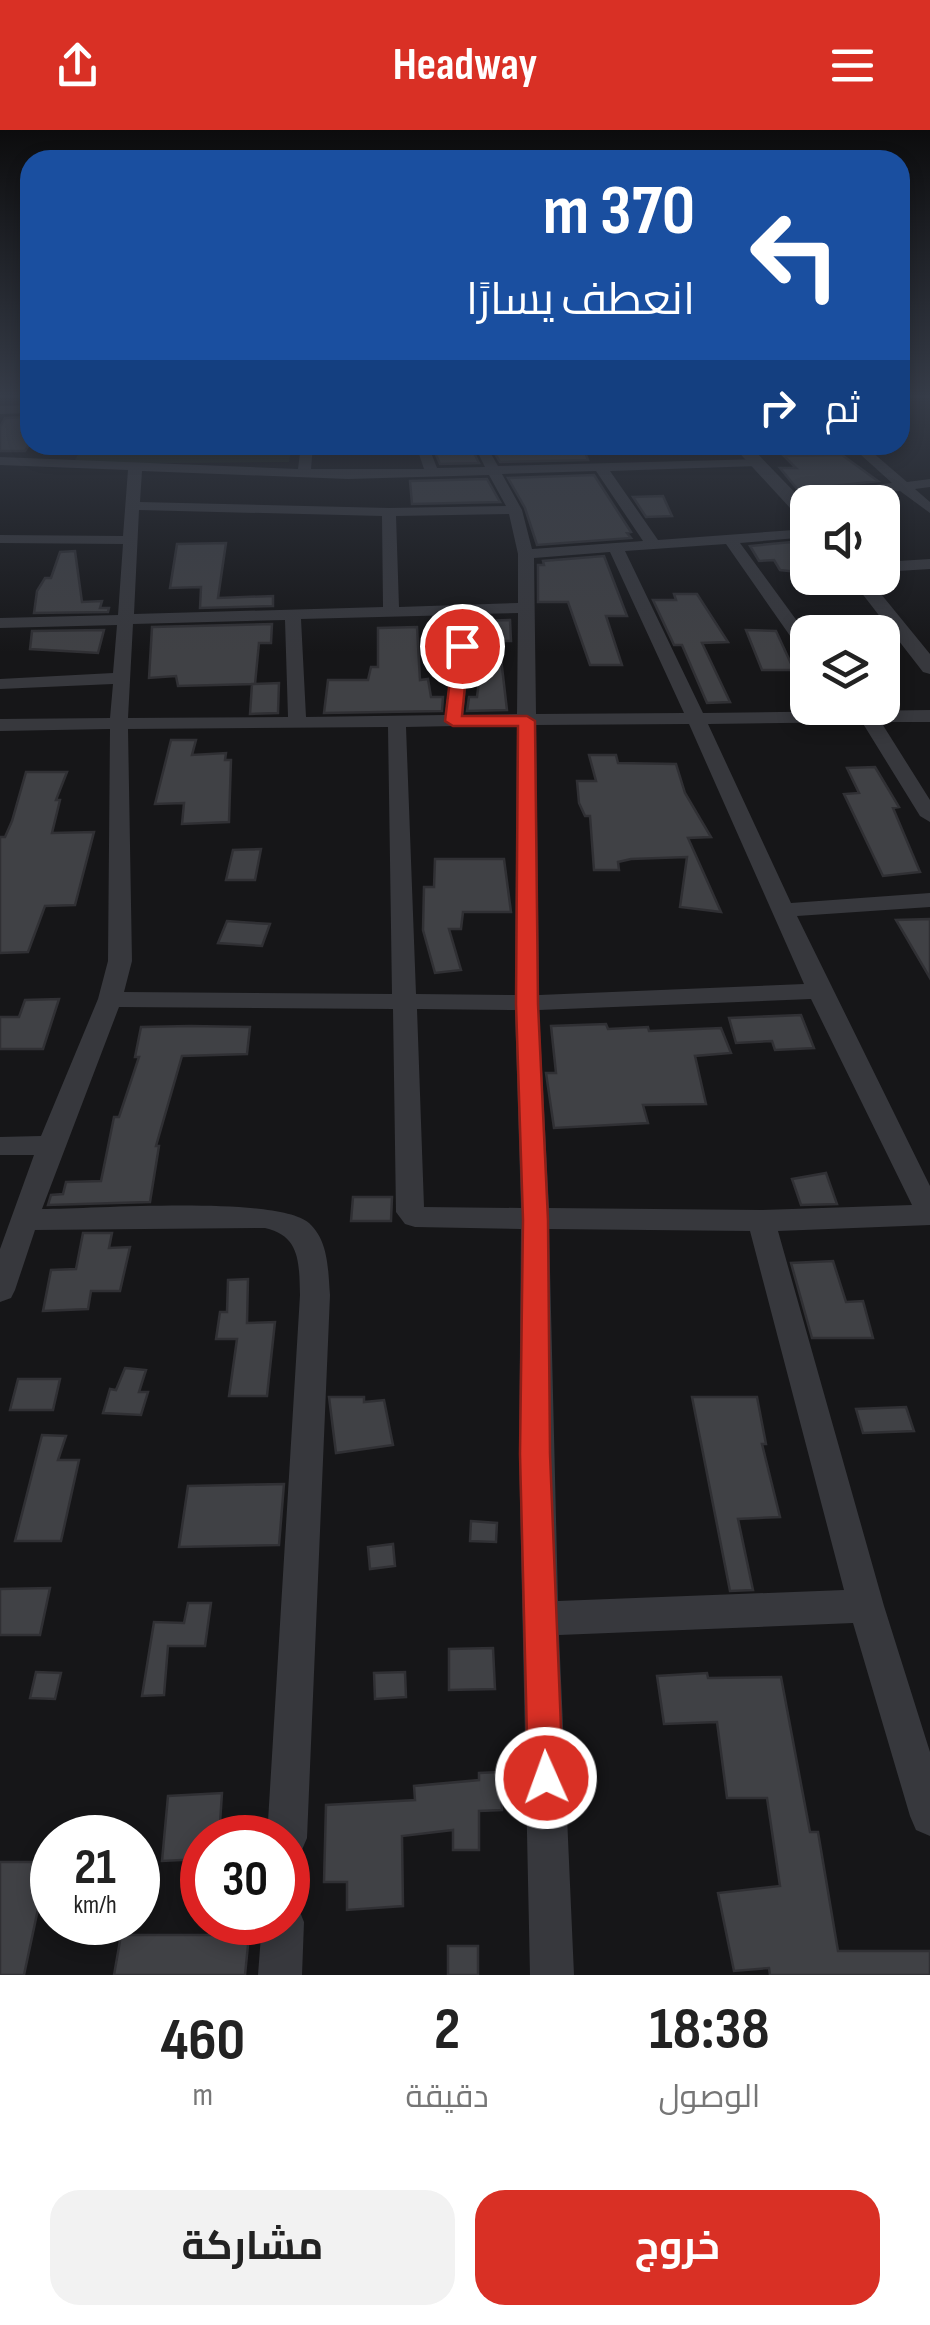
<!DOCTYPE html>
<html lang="ar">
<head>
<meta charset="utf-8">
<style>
  body { margin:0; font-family:"Sofia Sans Condensed",Cairo,sans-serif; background:#f2f2f2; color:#222; direction:rtl; height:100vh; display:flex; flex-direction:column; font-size:38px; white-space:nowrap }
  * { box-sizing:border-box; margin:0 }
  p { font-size:32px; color:#767676 }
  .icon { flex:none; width:55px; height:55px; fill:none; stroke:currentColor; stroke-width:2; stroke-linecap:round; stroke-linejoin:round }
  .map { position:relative; height:1845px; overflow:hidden; direction:ltr }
  .details { display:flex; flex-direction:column; background:#fff; flex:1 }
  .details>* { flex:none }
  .top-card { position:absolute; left:20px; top:20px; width:890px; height:305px; border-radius:30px; box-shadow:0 5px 15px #0003; direction:rtl; background:#1a4fa0; color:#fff; overflow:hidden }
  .tools { position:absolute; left:790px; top:355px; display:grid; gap:20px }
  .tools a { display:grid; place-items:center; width:110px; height:110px; border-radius:20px; background:#fff; box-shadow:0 5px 15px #0003; font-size:50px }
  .speed { position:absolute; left:30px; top:1685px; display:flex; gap:20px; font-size:50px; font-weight:700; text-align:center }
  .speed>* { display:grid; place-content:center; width:130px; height:130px; border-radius:50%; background:#fff; box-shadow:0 5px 15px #0003; line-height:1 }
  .speed small { font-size:25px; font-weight:400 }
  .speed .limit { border:15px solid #d22; background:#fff; color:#111 }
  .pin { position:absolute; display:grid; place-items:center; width:85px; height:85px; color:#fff; margin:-42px; border:5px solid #fff; border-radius:50%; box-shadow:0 2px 10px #0007 }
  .me { position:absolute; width:110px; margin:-55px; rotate:358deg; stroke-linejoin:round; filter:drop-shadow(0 0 8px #0008) }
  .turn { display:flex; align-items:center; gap:35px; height:210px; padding:0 50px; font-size:45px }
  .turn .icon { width:130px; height:130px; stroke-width:2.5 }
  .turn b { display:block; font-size:70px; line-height:85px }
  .then { display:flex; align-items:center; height:95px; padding:0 50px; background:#0003; gap:20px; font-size:38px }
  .eta { display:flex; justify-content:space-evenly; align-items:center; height:170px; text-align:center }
  .eta b { font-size:60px; font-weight:700; line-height:70px }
  .action { display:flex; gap:20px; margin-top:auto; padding:20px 50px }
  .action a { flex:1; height:115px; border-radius:30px; background:#d93025; color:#fff; font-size:40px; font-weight:700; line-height:115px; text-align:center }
  .action a+a { background:#f2f2f2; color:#222 }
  header { display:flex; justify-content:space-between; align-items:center; height:130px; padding:0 50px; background:#d93025; color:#fff; font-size:45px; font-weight:700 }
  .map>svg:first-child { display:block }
  .green { fill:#1e261f }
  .building { fill:#404145; stroke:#303034; stroke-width:2.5 }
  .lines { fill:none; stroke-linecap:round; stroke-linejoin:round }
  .minor { fill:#37383d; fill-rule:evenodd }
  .tertiary { fill:#37383d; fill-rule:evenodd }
  .route { fill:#d93025; stroke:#8d1f18; stroke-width:2.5 }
</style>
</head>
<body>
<header><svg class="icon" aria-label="menu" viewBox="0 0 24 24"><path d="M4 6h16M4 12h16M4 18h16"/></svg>Headway<svg class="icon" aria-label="share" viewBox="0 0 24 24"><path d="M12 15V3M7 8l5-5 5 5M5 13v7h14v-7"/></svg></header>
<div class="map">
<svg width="930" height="1845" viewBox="0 0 930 1845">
  <rect width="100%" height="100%" fill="#161618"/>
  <path class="green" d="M83 315H292L289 332 73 334Z"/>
  <path class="building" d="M30 287V313L25 321H0V297L5 288Z
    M432 316 472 319 479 333 440 334Z
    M583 317 588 330 500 332 492 319Z
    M842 325 878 351 798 360 780 338H796L784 326Z
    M594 345 631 402 627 403 631 408 537 415 525 378 508 348Z
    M487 349 500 372 412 374 410 351Z
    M663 366 672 386 646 387 633 367Z
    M792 412 808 426V443L780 440 774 430 759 431 750 416Z
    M226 413 218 468 273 466V476L200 478 201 457 170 458 177 414Z
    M75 421 82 472 102 471 100 478H109L108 482 34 483 37 461 45 448H51L60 422Z
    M604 426 627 486H606L622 535H590L568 472H538V435H544L543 431Z
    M674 464H697L728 512 702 513 730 572 707 573 682 515H674L653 470H676Z
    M510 490 511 511H499L507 580 467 581 469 567H477L479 551V491Z
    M272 494 271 513H259L255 554 178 556 176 546 149 548 152 497Z
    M417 497 420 550 428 549 431 567H443L442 581 324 583 328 550H368L371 537H378V498Z
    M104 500 98 523 30 519 32 501Z
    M746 500 776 501 794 540H762Z
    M279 553 278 583 250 584 252 554Z
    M171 610H196L192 625 226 623 225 630H231L229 692 182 694 184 673 155 674Z
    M589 625H616L618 633 676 634 685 663 711 707 688 708 721 782 680 777 687 727 631 729 618 732 619 740H594L590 686H585L579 673 577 651H596Z
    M875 637 899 677 893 678 920 742 883 746 844 664 859 663 847 638Z
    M26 642H67L56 670H60L52 703 94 702 75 775 45 776 28 822 0 823V707H5L12 691Z
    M261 719 255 750H226L233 720Z
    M435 729H504L511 782H463L461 799H449L461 840 435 843 423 800 424 757H434Z
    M930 789V848L896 790Z
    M227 791 240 792 270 794 262 816 218 813Z
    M59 869 43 919H0V887H19L25 870Z
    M801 885 814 918 775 920 772 911 736 913 729 888Z
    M606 894 608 899 648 897 649 901 721 898 731 923 695 926 706 974 643 975 648 993 554 998 546 943H556L551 896Z
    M190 896 250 897 247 924 182 926 156 1016H159L150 1072 48 1075 51 1065 63 1064 66 1052 101 1051 114 987H119L139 927H135L141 897Z
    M826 1043 837 1074 801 1075 792 1049Z
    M353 1067H392L391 1091H351Z
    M83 1103H112L109 1118 130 1117 120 1161H91L88 1179 43 1181 51 1140 76 1139Z
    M833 1131 846 1172 863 1171 873 1208H812L791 1133Z
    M248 1149 247 1193 275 1192 267 1266H229L237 1209H216L220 1182H227L228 1150Z
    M125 1238 146 1240 139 1262H148L141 1285 103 1283 110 1259 116 1260Z
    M18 1249H60L53 1280H10Z
    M329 1267H364V1272L384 1270 393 1315 336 1323Z
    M692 1267H757L766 1314H762L780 1387 738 1389 753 1460 730 1461Z
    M906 1277 914 1301 863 1303 856 1279Z
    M42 1305 66 1306 58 1330H79L61 1411H15Z
    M284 1354 279 1415 179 1417 188 1356Z
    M471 1391 497 1393 496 1412 470 1411Z
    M393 1414 395 1436 370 1439 368 1417Z
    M50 1458 40 1505H0V1459Z
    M188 1473H211L205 1516H168L164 1565 142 1566 154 1492 184 1493Z
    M493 1518 495 1559 449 1560V1519Z
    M36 1542 61 1543 55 1569 30 1568Z
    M405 1542 406 1567 375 1569 374 1543Z
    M707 1543 708 1548 781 1547 810 1702H818L838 1821H930V1845H770L769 1838 734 1841 718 1763 780 1756 767 1668H727L717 1592 664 1594 657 1546Z
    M499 1642 502 1680 479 1681V1720H453V1700L402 1706 403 1776 347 1780V1752H324L326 1675 415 1670 414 1656 479 1650V1643Z
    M222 1663 219 1708H202V1729L162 1731 168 1666Z
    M0 1732H48L24 1845H0Z
    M121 1805H249L245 1845H114Z
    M448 1816H478V1845H448Z"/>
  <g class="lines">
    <path class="minor" d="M30 275V283L0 284V276Z
      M301 315H313L311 339H424L416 315H428L437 338 485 337 474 315H486L498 336 762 329V335L757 336 610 341 658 410 808 399V407L740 413 808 506V524L802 523 726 414 625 421 703 583 930 580V592H881L930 670V692L920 686 862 592 708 594 791 773 930 763V777L797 786 930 1056V1095L778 1101 884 1476 930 1622V1706L916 1700 910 1686 853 1493 559 1505 574 1845H530L519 1324 521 1099 415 1097 405 1094 396 1082 393 879 119 877 42 1079C93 1079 276 1065 309 1093 329 1111 328 1141 330 1165L307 1708 301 1722 288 1728V1708H267L300 1165C299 1134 301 1106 265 1098L35 1100 15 1160 11 1168 0 1172V1119L34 1025H0V1007L41 1006 98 869 108 831 110 599 0 601V589L110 588 113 554 0 559V549L113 543 117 495 0 498V488L118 485 123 414 0 413V405L123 406 128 340 0 335V327L298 339ZM142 341 348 349 489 345 506 376 389 378 140 372ZM596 341 643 411 532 419 522 380 502 344ZM139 380 382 386 383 477 134 484ZM509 384 518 424V473L399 477 396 386ZM610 422 684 583 536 584 534 428ZM518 483 517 584 463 585 474 484ZM457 485 445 585 306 587 301 489ZM285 490 288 587 128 588 133 494ZM689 594 804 854 539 865 536 595ZM455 596H517L515 865 416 864 406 597ZM388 597 392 864 124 862 132 831 128 599ZM811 869 912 1075 761 1080 549 1078 539 880ZM417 879 515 880 521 1078 424 1077ZM549 1099 750 1101 844 1460 558 1471Z
      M850 315H864L907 352 930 349V357L915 359 930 372V383L900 361 786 372 784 369 791 365 892 353Z
      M930 429V439L882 442V432Z
      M288 1773 298 1777 304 1792 302 1845H258L262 1792H288Z"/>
    <path class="tertiary" d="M732 315H749L808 376V392L802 391Z
      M850 448H868L930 524V544L923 542Z"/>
  </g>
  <linearGradient id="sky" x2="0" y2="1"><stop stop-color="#0c0c0d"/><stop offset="0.51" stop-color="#363c48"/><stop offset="1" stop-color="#363c48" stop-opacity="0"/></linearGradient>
  <rect width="930" height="522" fill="url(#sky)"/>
  <path class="route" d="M462 512 469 516 462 586H527L535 591 538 874 548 1090 550 1324 563 1648 558 1660 546 1665 533 1660 528 1648 520 1324 523 1090 516 874 518 596H453L445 591 454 516Z"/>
</svg>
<div class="tools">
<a><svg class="icon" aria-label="sound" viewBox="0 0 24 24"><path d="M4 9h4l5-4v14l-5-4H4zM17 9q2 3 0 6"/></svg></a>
<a><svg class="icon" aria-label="layers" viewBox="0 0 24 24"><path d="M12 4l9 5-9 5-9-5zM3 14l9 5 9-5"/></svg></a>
</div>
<div class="speed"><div>21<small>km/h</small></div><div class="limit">30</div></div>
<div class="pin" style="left:462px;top:516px;background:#d93025"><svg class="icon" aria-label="arrive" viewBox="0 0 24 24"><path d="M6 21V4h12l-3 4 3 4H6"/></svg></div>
<svg class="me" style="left:546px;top:1648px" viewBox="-20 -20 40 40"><circle r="17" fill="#d93025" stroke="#fff" stroke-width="3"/><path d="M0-11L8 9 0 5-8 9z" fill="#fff"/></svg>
<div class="top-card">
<div class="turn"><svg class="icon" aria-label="left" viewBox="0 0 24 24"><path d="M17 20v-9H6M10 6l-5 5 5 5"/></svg><div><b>370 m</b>انعطف يسارًا</div></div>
<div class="then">ثم<svg class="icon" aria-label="right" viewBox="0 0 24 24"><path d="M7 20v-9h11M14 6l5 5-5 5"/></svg></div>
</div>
</div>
<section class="details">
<div class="eta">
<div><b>18:38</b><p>الوصول</p></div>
<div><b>2</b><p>دقيقة</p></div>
<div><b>460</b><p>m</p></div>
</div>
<div class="action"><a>خروج</a><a>مشاركة</a></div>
</section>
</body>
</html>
